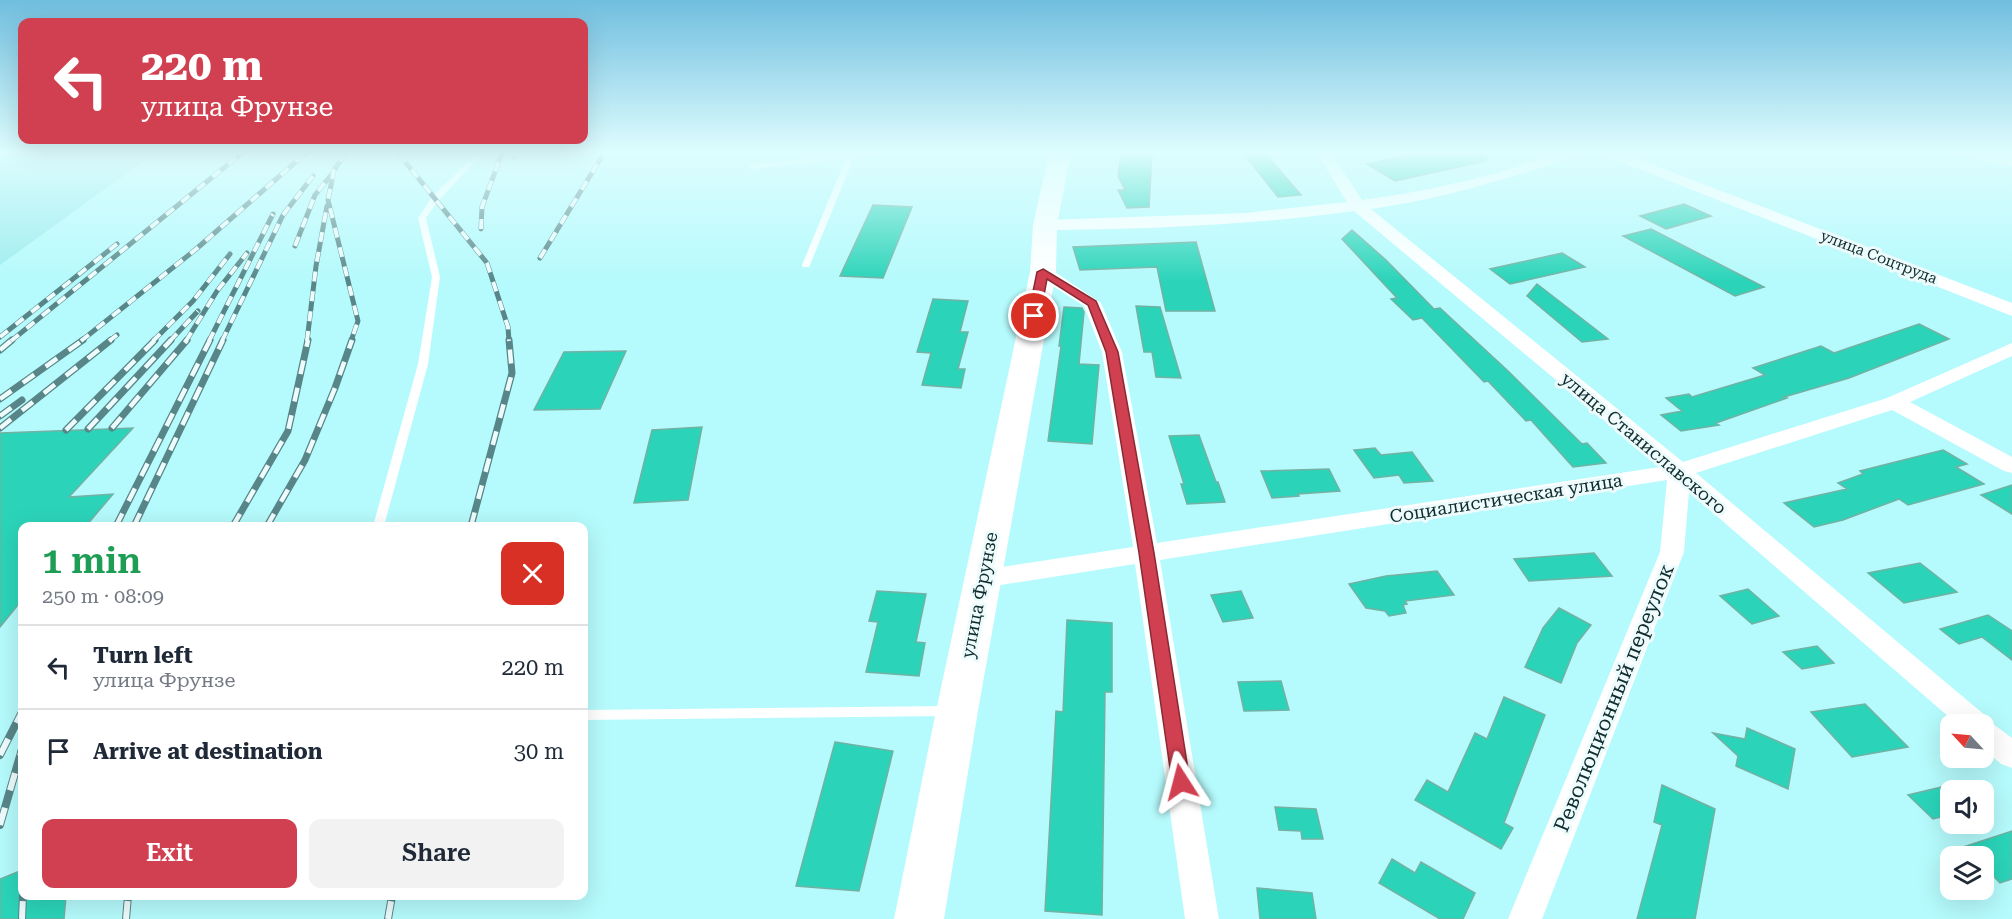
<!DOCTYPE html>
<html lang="en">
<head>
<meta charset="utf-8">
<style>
  body { margin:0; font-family:"Roboto Serif",serif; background:#f2f2f3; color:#1f2937; height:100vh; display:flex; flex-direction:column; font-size:22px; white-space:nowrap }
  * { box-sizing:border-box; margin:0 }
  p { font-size:20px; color:#747a83 }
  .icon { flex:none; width:33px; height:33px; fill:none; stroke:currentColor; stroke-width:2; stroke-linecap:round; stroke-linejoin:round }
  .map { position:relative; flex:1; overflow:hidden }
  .side { position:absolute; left:18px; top:522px; width:570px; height:378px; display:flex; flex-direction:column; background:#fff; border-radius:12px; box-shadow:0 6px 24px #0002 }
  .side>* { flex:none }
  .hud { position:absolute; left:18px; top:18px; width:570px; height:126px; border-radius:12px; box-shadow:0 6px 24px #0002; background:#d14050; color:#fff; overflow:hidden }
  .needle { width:39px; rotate:296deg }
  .fabs { position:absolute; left:1940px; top:714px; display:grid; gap:12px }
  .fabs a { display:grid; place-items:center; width:54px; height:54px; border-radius:12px; background:#fff; box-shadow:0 6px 24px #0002; font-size:30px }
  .pin { position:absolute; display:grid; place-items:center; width:51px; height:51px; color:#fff; margin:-26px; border:3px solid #fff; border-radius:50%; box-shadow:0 2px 6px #0007 }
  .me { position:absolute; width:66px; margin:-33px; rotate:351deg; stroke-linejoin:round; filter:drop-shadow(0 0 4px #0008) }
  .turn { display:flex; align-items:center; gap:21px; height:126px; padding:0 24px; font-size:27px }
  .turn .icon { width:78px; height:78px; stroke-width:2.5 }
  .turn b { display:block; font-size:42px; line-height:51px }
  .round { display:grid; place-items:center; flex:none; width:63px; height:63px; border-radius:12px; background:#f2f2f3 }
  .overview { display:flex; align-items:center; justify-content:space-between; height:102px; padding:0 24px }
  h1 { font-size:36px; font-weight:600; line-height:45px; color:#1e9e55 }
  .primary-button { display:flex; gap:12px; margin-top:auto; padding:12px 24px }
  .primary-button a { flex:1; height:69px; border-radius:12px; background:#d14050; color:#fff; font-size:24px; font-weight:600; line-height:69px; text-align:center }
  .primary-button a+a { background:#f2f2f3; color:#1f2937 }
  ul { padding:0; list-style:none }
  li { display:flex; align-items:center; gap:18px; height:84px; padding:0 24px; border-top:2px solid #e0e1e3 }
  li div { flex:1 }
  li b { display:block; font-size:22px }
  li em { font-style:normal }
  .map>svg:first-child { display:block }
  .built { fill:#9eecef }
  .building { fill:#2bd4b9; stroke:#72b1a3; stroke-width:1.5 }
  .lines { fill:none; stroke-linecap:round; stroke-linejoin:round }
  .service { fill:#fff; fill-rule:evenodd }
  .minor { fill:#fff; fill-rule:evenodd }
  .primary { fill:#fff; fill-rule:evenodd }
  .rail-far2-casing { stroke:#588688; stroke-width:5 }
  .rail-far1-casing { stroke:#588688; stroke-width:7 }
  .rail-casing { stroke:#588688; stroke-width:8 }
  .rail-far2 { stroke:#eefbfc; stroke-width:4; stroke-dasharray:10; stroke-linecap:butt }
  .rail-far1 { stroke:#eefbfc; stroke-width:4.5; stroke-dasharray:14; stroke-linecap:butt }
  .rail { stroke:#eefbfc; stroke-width:6; stroke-dasharray:18; stroke-linecap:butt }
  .route { fill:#d14050; stroke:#882a34; stroke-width:1.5 }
  .labels { text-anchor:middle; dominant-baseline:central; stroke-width:6; stroke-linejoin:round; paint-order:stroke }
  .far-street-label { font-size:15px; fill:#102d2e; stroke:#eefbfc }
  .street-label { font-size:18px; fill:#102d2e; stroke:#eefbfc }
  .near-street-label { font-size:21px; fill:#102d2e; stroke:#eefbfc }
</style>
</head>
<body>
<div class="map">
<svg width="2012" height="919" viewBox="0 0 2012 919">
  <rect width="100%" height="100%" fill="#b5fafc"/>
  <path class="built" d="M0 153H155L0 265Z"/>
  <path class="building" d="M1121 153H1152L1149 207 1127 208 1118 190H1125L1118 176Z
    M1243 153H1265L1301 195 1278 197Z
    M1419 153H1486L1487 161 1395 181 1367 164Z
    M1684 204 1711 216 1666 229 1640 216Z
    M873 205 912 207 883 278 840 276Z
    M1651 229 1764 287 1735 296 1623 236Z
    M1352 230 1386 260 1434 309 1440 308 1507 370 1582 444 1587 443 1606 463 1573 467 1531 420 1526 421 1488 381 1484 382 1422 318 1413 320 1391 299 1397 298 1342 239Z
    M1196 242 1215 311H1166L1157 267 1080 270 1073 247Z
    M1562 253 1585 267 1510 284 1490 269Z
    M1537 284 1608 339 1582 342 1527 296Z
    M933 299 968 301 960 332H968L958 369H965L961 388 922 385 931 353 917 352Z
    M1136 306 1160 307 1181 378 1156 377 1152 352H1144Z
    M1064 307 1082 308 1084 312 1079 364 1099 365 1092 444 1048 441 1061 346H1059Z
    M1919 324 1949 339 1849 378 1784 397 1787 398 1716 423 1719 425 1681 431 1661 415 1682 411 1666 398 1689 394 1692 397 1765 375 1753 368 1821 346 1834 353Z
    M626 351 600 409 534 410 564 352Z
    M702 427 688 500 634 503 652 430Z
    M133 428 69 497 113 494 86 526H22V600L0 627V433Z
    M1199 435 1216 482H1218L1225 502 1187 504 1181 484H1184L1169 436Z
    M1375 448 1381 455 1412 452 1433 481 1404 483 1399 475 1374 478 1354 450Z
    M1943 450 1967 464 1956 467 1984 484 1908 505 1899 499 1843 520 1814 527 1784 503 1847 489 1838 483 1863 474 1860 471Z
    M1329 469 1340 491 1298 494 1299 496 1272 498 1261 471Z
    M2012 485V514L1981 495Z
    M1594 553 1612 576 1529 581 1514 559Z
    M1920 563 1957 592 1904 603 1868 573Z
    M1437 571 1454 595 1405 601 1407 604 1403 605 1406 613 1389 616 1385 611 1366 608 1349 584 1386 576Z
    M1748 589 1779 616 1752 624 1720 596Z
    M877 591 926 594 916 642 925 643 919 676 866 672 878 622 869 621Z
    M1241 591 1253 618 1223 622 1211 595Z
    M1559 608 1591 625 1577 643 1561 683 1525 667 1543 628Z
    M1988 615 2012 631V660L1982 637 1959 644 1940 629Z
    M1067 620 1112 623V692H1105L1102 915 1045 911 1056 711 1063 712Z
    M1817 646 1834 663 1802 669 1783 652Z
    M1281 681 1289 710 1244 711 1238 682Z
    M1504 697 1545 715 1504 823 1513 828 1501 849 1415 800 1427 780 1448 792 1475 733 1487 739Z
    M1865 704 1908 747 1852 757 1811 712Z
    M1747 728 1795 749 1788 789 1736 766 1738 756 1713 733 1745 739Z
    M835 742 893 751 859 891 796 886Z
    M1662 785 1715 809 1695 919H1637L1662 825 1654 822Z
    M1950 785V815L1933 819 1908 795Z
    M1275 807 1316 809 1323 839H1302L1301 831 1279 830Z
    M2012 831V879L2000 883 1983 866V856H1973L1963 847Z
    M1392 859 1415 873 1421 862 1475 893 1463 919H1440L1379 883Z
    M22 870V896H66L64 919H0V879Z
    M1257 888 1312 893 1316 919H1260Z"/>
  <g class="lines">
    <path class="service" d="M477 153H483L438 201 426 218 440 277 428 364 384 526H373L418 364 432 277 418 218 432 197Z
      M859 153H876L873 155 854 157 810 265 809 267H803L802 265 846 158 752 169 748 167 752 165Z
      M949 706 954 707 956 711 954 715 949 716 584 720V710Z"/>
    <path class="minor" d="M1317 153H1331L1362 200C1409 194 1457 184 1503 171 1529 163 1552 153 1579 153L1577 156C1510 178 1442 199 1371 209L1683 462 1887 398 2012 343V356L1910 402 2012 457V473L2004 471 1892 410 1696 473 1986 716 1989 721 2012 738V768L2001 764 1983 748V724H1957L1689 492 1684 552 1542 919H1508L1660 552 1667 480 1160 560 1219 919H1185L1135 564 982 588 973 585 969 579 973 573 982 570 1133 547 1102 352 1084 306 1037 276 1034 272 1037 268H1049L1101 303 1122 352 1157 543 1660 467 1354 211C1252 225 1149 229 1045 230L1037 225 1045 220 1245 213 1347 202Z
      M1604 153H1623L2012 303V316L1606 156Z
      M1963 153H1989L2012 158V166L1965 156Z"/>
    <path class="primary" d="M1049 153H1071L1057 225 1056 272 978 711 944 919H894L936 711 1030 272 1033 225Z"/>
    <g class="rail-far2-casing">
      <path id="rail-far2" d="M346 153 334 170 328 200 358 321 351 341
        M401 153 402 158 487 263 508 327 509 341
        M514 157 517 153
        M481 229 482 207 502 153
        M295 246 315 195 331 175
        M540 258 604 153
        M0 337 117 244
        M11 341 242 153
        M81 341 195 250 306 153
        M109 341 117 335
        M153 341 193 301 230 254
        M170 341 198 311
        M186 341 217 291 247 253
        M209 341 273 214
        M222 341 283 215 313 176
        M307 341 316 266 327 206"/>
    </g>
    <g class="rail-far1-casing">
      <path id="rail-far1" d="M0 350 12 340
        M0 399 83 340
        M0 416 22 400
        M0 428 111 340
        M112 428 187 340
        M88 429 171 340
        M66 430 155 340
        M116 526 210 340
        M134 526 223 340
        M233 526 288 431 308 340
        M267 526 305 460 335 388 352 340
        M471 526 512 373 509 340"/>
    </g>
    <g class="rail-casing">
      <path id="rail" d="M0 755 22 712
        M0 825 22 749
        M22 919 23 896
        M126 919 128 896
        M388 919 392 896"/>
    </g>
    <use href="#rail-far2" class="rail-far2"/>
    <use href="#rail-far1" class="rail-far1"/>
    <use href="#rail" class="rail"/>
  </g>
  <linearGradient id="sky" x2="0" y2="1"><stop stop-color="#70bedf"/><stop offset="0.54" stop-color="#defdfe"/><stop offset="1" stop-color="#defdfe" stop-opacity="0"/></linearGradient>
  <rect width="2012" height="281" fill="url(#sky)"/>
  <path class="route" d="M1043 269 1096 301 1118 352 1154 553 1190 782 1188 788 1181 790 1174 788 1172 782 1139 553 1106 352 1088 305 1047 279 1040 316 1034 319 1030 318 1028 316 1037 272Z"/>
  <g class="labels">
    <g class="far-street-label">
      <text transform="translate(1879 257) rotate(21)">улица Соцтруда</text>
    </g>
    <g class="street-label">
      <text transform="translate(1644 443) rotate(40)">улица Станиславского</text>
      <text transform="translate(1506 498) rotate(-9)">Социалистическая улица</text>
      <text transform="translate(979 595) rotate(-79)">улица Фрунзе</text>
    </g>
    <g class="near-street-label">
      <text transform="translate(1614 698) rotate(-68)">Революционный переулок</text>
    </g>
  </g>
</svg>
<div class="fabs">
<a><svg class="needle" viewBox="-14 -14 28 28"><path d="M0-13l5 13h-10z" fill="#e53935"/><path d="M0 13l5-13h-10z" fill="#747a83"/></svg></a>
<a><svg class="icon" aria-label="sound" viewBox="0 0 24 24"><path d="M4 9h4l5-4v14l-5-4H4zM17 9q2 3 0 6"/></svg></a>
<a><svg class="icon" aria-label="layers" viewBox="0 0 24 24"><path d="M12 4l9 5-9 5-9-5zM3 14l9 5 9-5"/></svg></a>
</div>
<div class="pin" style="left:1034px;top:316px;background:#d93025"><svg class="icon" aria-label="arrive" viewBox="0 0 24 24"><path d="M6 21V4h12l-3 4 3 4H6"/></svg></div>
<svg class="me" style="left:1181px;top:782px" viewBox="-20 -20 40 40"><path d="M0-17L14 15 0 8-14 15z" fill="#d14050" stroke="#fff" stroke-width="4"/></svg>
<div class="hud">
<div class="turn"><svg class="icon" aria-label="left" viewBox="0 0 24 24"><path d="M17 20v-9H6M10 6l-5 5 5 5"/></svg><div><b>220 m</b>улица Фрунзе</div></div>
</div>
<section class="side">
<div class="overview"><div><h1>1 min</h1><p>250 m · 08:09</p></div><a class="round" style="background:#d93025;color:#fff"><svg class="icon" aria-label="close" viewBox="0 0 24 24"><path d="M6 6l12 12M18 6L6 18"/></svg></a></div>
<ul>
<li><svg class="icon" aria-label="left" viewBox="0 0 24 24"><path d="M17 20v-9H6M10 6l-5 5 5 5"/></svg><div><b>Turn left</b><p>улица Фрунзе</p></div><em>220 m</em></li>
<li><svg class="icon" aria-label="arrive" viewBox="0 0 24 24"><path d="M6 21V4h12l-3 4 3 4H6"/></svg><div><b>Arrive at destination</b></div><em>30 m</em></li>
</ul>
<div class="primary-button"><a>Exit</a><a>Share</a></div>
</section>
</div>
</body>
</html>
